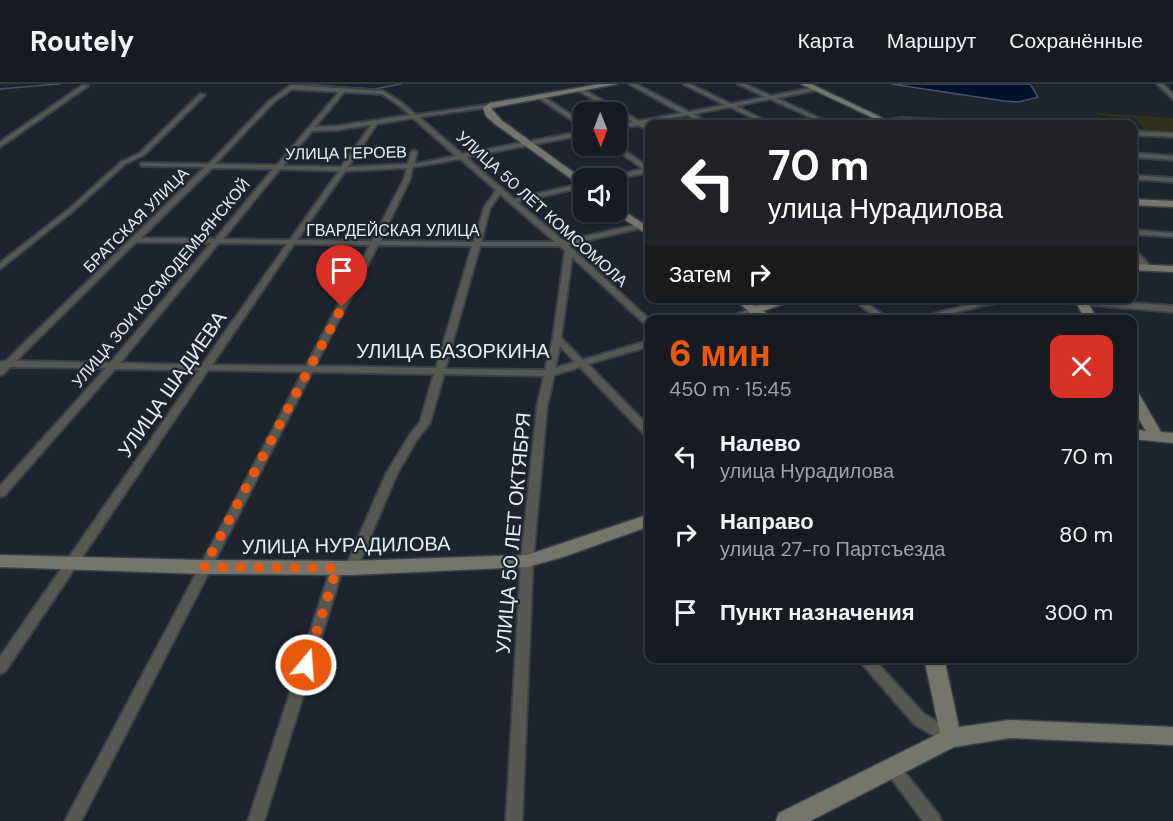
<!DOCTYPE html>
<html lang="ru">
<head>
<meta charset="utf-8">
<style>
  body { margin:0; font-family:"DM Sans",sans-serif; background:#23282f; color:#f1f3f6; height:100vh; display:flex; flex-direction:column; font-size:22px; white-space:nowrap }
  * { box-sizing:border-box; margin:0 }
  p { font-size:20px; color:#9ea1a5 }
  .icon { flex:none; width:33px; height:33px; fill:none; stroke:currentColor; stroke-width:2; stroke-linecap:round; stroke-linejoin:round }
  .map { position:relative; flex:1; overflow:hidden }
  .details { position:absolute; left:645px; top:231px; width:492px; height:348px; display:flex; flex-direction:column; background:#161b22; border-radius:12px; box-shadow:0 2px 4px #0004,0 0 0 2px #353940 }
  .details>* { flex:none }
  .top-card { position:absolute; left:645px; top:36px; width:492px; height:183px; border-radius:12px; box-shadow:0 2px 4px #0004,0 0 0 2px #353940; background:#202124; color:#fff; overflow:hidden }
  .needle { width:39px; rotate:179deg }
  .fabs { position:absolute; left:573px; top:18px; display:grid; gap:12px }
  .fabs a { display:grid; place-items:center; width:54px; height:54px; border-radius:12px; background:#161b22; box-shadow:0 2px 4px #0004,0 0 0 2px #353940; font-size:30px }
  .pin { position:absolute; display:grid; place-items:center; width:51px; height:51px; color:#fff; margin:-62px -26px; border-radius:50% 50% 50% 0; rotate:-45deg; box-shadow:0 0 6px #0007 }
  .pin .icon { rotate:45deg }
  .me { position:absolute; width:66px; margin:-33px; rotate:18deg; stroke-linejoin:round; filter:drop-shadow(0 0 4px #0008) }
  .turn { display:flex; align-items:center; gap:21px; height:126px; padding:0 24px; font-size:27px }
  .turn .icon { width:78px; height:78px; stroke-width:2.5 }
  .turn b { display:block; font-size:42px; line-height:51px }
  .then { display:flex; align-items:center; height:57px; padding:0 24px; background:#0003; gap:12px; font-size:22px }
  .round { display:grid; place-items:center; flex:none; width:63px; height:63px; border-radius:12px; background:#23282f }
  .headline { display:flex; align-items:center; justify-content:space-between; height:102px; padding:0 24px }
  h1 { font-size:36px; font-weight:800; line-height:45px; color:#ea580c }
  ul { padding:0; list-style:none }
  li { display:flex; align-items:center; gap:18px; height:78px; padding:0 24px }
  li div { flex:1 }
  li b { display:block; font-size:22px }
  li em { font-style:normal }
  header { display:flex; align-items:center; gap:36px; box-sizing:border-box; height:84px; padding:0 30px; background:#161b22; border-bottom:2px solid #353940 }
  header strong { font-size:28px }
  nav { display:flex; gap:33px; margin-inline-start:auto; font-size:21px }
  .map>svg:first-child { display:block }
  .green { fill:#31301a }
  .water { fill:#01112c; stroke:#465368; stroke-width:1.5 }
  .lines { fill:none; stroke-linecap:round; stroke-linejoin:round }
  .stream { stroke:#465368; stroke-width:1.5 }
  .street-casing { stroke:#394049; stroke-width:4 }
  .secondary-casing { stroke:#394049; stroke-width:3 }
  .street { fill:#585852; fill-rule:evenodd }
  .secondary { fill:#75756c; fill-rule:evenodd }
  .route { stroke:#ea580c; stroke-width:10; stroke-dasharray:0 18 }
  .labels { text-anchor:middle; dominant-baseline:central; stroke-width:4.5; stroke-linejoin:round; paint-order:stroke }
  .far-street-label { font-size:16px; fill:#e8edf4; stroke:#1d242d }
  .street-label { font-size:20px; fill:#e8edf4; stroke:#1d242d }
</style>
</head>
<body>
<header>
<strong>Routely</strong>
<nav><a>Карта</a><a>Маршрут</a><a>Сохранённые</a></nav>
</header>
<div class="map">
<svg width="1173" height="737" viewBox="0 0 1173 737">
  <rect width="100%" height="100%" fill="#1d242d"/>
  <path class="green" d="M1089 28 1173 34V47L1144 45 1134 34 1110 33Z"/>
  <path class="water" d="M891 0H1030L1038 13 1019 18 1004 17Z"/>
  <g class="lines">
    <path class="stream" d="M300 0 374 5 401 0
      M0 5 59 0"/>
    <g class="street-casing">
      <path id="street" d="M629 0H636L689 28 725 21 683 0H690L731 20 765 13 738 0H745L771 12 816 3 818 6 776 14 832 40H826L770 15 736 22 771 40H766L730 23 693 30 710 40H705L687 31 644 39 650 42V47L638 41 616 45V41L633 38 577 6 582 5 639 37 682 29Z
        M1157 0H1163L1173 10V15Z
        M83 1 88 2 0 63V58Z
        M291 1 383 7 401 18 416 31 492 20 490 23 419 33 462 70 584 47V51L466 73 514 115 584 99V103L517 118 564 157 650 138V142L568 161 650 236V242H647L572 173 561 254 583 276 650 256V262L588 280 650 344V353L646 352 580 283 554 291 547 323 533 477 522 737H506L521 477 537 323 544 292 444 290 430 339 416 357 397 390 357 484 355 487 351 489 347 487 345 484 386 390 409 352 420 338 434 290 312 288 81 737H65L303 288 208 286 5 588 0 590V573L199 286 115 285 4 412 0 413V402L106 284 10 283 3 290 0 291V278L6 277 205 83 143 82 141 81V79L209 80 269 17ZM292 5 339 8 277 81 215 80 273 19ZM344 8 382 10 397 20 410 31 337 42 315 43ZM413 34 456 72 414 80 417 68 414 66 411 68 408 80 348 83 377 40ZM371 41 341 83 283 82 312 47 337 46ZM460 75 496 106 484 124 474 158 380 157 410 95 413 83ZM212 84 273 85 215 155 141 154ZM407 84 404 95 372 157 297 156 345 87ZM280 85 339 87 290 156 223 155ZM500 110 555 158H481L490 124ZM136 158 211 159 110 279 16 277ZM219 159 287 160 202 281 120 279ZM294 160 370 161 306 282 212 281ZM378 161 472 162 436 284 315 282ZM480 162H560L565 167 553 254 545 286 445 285ZM560 262 575 278 555 284Z
        M200 10 205 11 144 71 125 80 73 127 0 185V179L69 125 121 78 140 69Z
        M537 11H541L584 39V44L537 13Z
        M901 34 989 38 992 40 901 38 863 40Z
        M1132 47 1173 49V53L1132 51Z
        M616 61 650 84V88L616 95 609 94 610 93 643 85 611 62Z
        M1132 69 1173 72V76L1132 73Z
        M1132 91 1173 94V98L1132 95Z
        M1132 146 1173 149V153L1132 150Z
        M1132 162 1149 181V185H1143L1132 170Z
        M850 214H860L890 236H880Z
        M1000 214H1023L980 222 927 236H910L980 218Z
        M1029 214H1071L1173 222V228L1033 216Z
        M755 223 759 226 758 228 735 236H721Z
        M337 479 341 481 343 484 264 737H248L331 484 333 481Z
        M857 574H873L924 630 956 649 958 654 956 659 951 661 946 659 914 640Z
        M893 678 898 680 939 731 941 737H923L888 690 885 685 888 680Z"/>
    </g>
    <g class="secondary-casing">
      <path id="secondary" d="M600 0H617L491 24 501 36 584 96V104L495 40 486 32 483 24 490 19Z
        M801 0H811L895 40H886Z
        M1132 115 1173 117V123L1132 121Z
        M616 122 650 144V152L613 128H616Z
        M1132 180 1173 182V188L1132 186Z
        M733 214H747L756 222 781 214H801L763 227 773 236H759Z
        M1074 214H1086L1097 236H1085Z
        M1132 306 1139 310 1161 348 1173 349V359L1132 355V345L1146 347 1132 323Z
        M650 430V442L563 473 527 483 351 491 204 490 0 483V471L204 476 351 477 527 471Z
        M924 574H944L959 643 1010 636 1173 643V661L1010 654 954 663 810 737H776L779 729 940 649Z"/>
    </g>
    <use href="#street" class="street"/>
    <use href="#secondary" class="secondary"/>
  </g>
  <g class="lines">
    <path class="route" d="M306 581 337 484 204 483 342 223"/>
  </g>
  <g class="labels">
    <g class="far-street-label">
      <text transform="translate(346 69) rotate(-1)">УЛИЦА ГЕРОЕВ</text>
      <text transform="translate(542 125) rotate(42)">УЛИЦА 50 ЛЕТ КОМСОМОЛА</text>
      <text transform="translate(136 136) rotate(-45)">БРАТСКАЯ УЛИЦА</text>
      <text x="393" y="146">ГВАРДЕЙСКАЯ УЛИЦА</text>
      <text transform="translate(161 199) rotate(-50)">УЛИЦА ЗОИ КОСМОДЕМЬЯНСКОЙ</text>
    </g>
    <g class="street-label">
      <text x="453" y="267">УЛИЦА БАЗОРКИНА</text>
      <text transform="translate(172 300) rotate(-55)">УЛИЦА ШАДИЕВА</text>
      <text transform="translate(513 449) rotate(-85)">УЛИЦА 50 ЛЕТ ОКТЯБРЯ</text>
      <text transform="translate(346 461) rotate(-1)">УЛИЦА НУРАДИЛОВА</text>
    </g>
  </g>
</svg>
<div class="fabs">
<a><svg class="needle" viewBox="-14 -14 28 28"><path d="M0-13l5 13h-10z" fill="#e53935"/><path d="M0 13l5-13h-10z" fill="#9ea1a5"/></svg></a>
<a><svg class="icon" aria-label="sound" viewBox="0 0 24 24"><path d="M4 9h4l5-4v14l-5-4H4zM17 9q2 3 0 6"/></svg></a>
</div>
<div class="pin" style="left:342px;top:223px;background:#d93025"><svg class="icon" aria-label="arrive" viewBox="0 0 24 24"><path d="M6 21V4h12l-3 4 3 4H6"/></svg></div>
<svg class="me" style="left:306px;top:581px" viewBox="-20 -20 40 40"><circle r="17" fill="#ea580c" stroke="#fff" stroke-width="3"/><path d="M0-11L8 9 0 5-8 9z" fill="#fff"/></svg>
<div class="top-card">
<div class="turn"><svg class="icon" aria-label="left" viewBox="0 0 24 24"><path d="M17 20v-9H6M10 6l-5 5 5 5"/></svg><div><b>70 m</b>улица Нурадилова</div></div>
<div class="then">Затем<svg class="icon" aria-label="right" viewBox="0 0 24 24"><path d="M7 20v-9h11M14 6l5 5-5 5"/></svg></div>
</div>
<section class="details">
<div class="headline"><div><h1>6 мин</h1><p>450 m · 15:45</p></div><a class="round" style="background:#d93025;color:#fff"><svg class="icon" aria-label="close" viewBox="0 0 24 24"><path d="M6 6l12 12M18 6L6 18"/></svg></a></div>
<ul>
<li><svg class="icon" aria-label="left" viewBox="0 0 24 24"><path d="M17 20v-9H6M10 6l-5 5 5 5"/></svg><div><b>Налево</b><p>улица Нурадилова</p></div><em>70 m</em></li>
<li><svg class="icon" aria-label="right" viewBox="0 0 24 24"><path d="M7 20v-9h11M14 6l5 5-5 5"/></svg><div><b>Направо</b><p>улица 27-го Партсъезда</p></div><em>80 m</em></li>
<li><svg class="icon" aria-label="arrive" viewBox="0 0 24 24"><path d="M6 21V4h12l-3 4 3 4H6"/></svg><div><b>Пункт назначения</b></div><em>300 m</em></li>
</ul>
</section>
</div>
</body>
</html>
